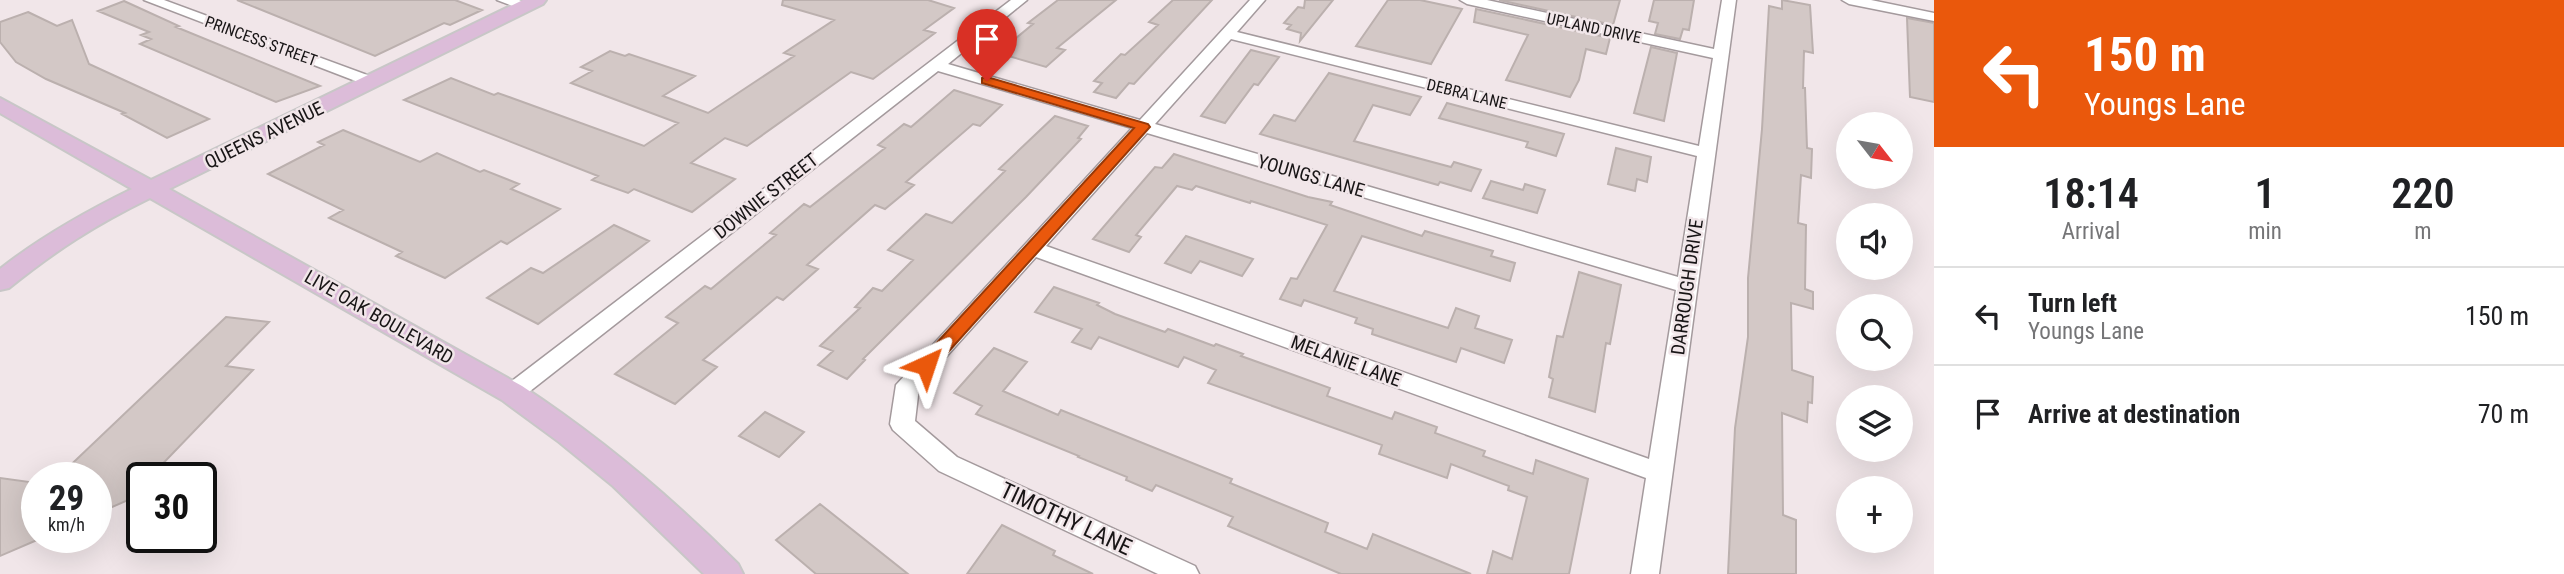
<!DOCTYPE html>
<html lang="en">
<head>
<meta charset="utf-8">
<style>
  body { margin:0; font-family:"Roboto Condensed",sans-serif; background:#f6f6f6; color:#202124; height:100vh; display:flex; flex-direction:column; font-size:26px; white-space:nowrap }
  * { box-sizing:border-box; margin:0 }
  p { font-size:23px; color:#757577 }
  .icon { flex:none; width:38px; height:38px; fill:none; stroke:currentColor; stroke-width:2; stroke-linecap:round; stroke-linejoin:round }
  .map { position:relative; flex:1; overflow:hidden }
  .side { display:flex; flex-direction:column; background:#fff; width:630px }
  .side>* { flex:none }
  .guide { background:#ea580c; color:#fff; overflow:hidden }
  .needle { width:46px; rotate:121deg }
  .tools { position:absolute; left:1836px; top:112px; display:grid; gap:14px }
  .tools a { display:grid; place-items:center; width:77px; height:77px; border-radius:50%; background:#fff; box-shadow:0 7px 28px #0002; font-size:35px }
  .speed { position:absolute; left:21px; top:462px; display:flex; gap:14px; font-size:35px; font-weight:700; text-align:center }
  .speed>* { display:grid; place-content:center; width:91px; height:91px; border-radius:50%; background:#fff; box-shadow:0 7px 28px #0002; line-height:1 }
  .speed small { font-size:18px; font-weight:400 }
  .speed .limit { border:4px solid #111; border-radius:10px; background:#fff; color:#111 }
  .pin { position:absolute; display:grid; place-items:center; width:60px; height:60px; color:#fff; margin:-72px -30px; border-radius:50% 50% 50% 0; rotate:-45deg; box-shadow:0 0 7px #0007 }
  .pin .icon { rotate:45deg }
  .me { position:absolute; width:77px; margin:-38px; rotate:42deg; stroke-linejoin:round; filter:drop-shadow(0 0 5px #0008) }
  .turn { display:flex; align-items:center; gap:24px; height:147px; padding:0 35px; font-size:32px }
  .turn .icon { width:91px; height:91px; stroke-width:2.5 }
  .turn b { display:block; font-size:49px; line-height:60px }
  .eta { display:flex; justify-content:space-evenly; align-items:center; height:119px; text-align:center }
  .eta b { font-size:42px; font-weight:600; line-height:49px }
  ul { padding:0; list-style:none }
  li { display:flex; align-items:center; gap:21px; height:98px; padding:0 35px; border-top:2px solid #e0e0e0 }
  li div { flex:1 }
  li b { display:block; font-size:26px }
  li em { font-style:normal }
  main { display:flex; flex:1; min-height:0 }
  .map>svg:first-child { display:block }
  .building { fill:#d3c8c6; stroke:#bbb0ae; stroke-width:2 }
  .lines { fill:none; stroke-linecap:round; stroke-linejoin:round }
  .minor-casing { stroke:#a49a9d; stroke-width:3 }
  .major-casing { stroke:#c8c7c7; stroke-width:4 }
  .minor { fill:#fff; fill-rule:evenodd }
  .major { fill:#dcbcd9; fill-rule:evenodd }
  .route { fill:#ea580c; stroke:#983908; stroke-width:2 }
  .labels { text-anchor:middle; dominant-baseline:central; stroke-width:5; stroke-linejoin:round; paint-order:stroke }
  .far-street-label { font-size:16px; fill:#181516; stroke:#f1e6e9 }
  .street-label { font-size:19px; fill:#181516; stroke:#f1e6e9 }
  .near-street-label { font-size:23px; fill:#181516; stroke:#f1e6e9 }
</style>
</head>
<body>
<main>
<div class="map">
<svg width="1934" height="574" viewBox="0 0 1934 574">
  <rect width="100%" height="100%" fill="#f1e6e9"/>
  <path class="building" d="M237 0H455L482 10 450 25 444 23 375 56Z
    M783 0H928L954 8 924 30 935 33 873 79 851 72 747 146 725 138 691 163 735 179 692 212 634 189 628 193 592 180 598 176 404 100 451 78 494 95 498 93 644 146 678 123 571 83 592 71 581 67 610 51 625 56 629 54 695 76 663 96 708 113 794 56 784 53 834 20 782 5Z
    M1058 0H1116L1057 48 1065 50 1046 67 998 53 1033 24 1028 23Z
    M1173 0H1212L1134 84 1129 83 1116 98 1094 92 1102 83 1094 81 1121 54 1125 55 1158 25 1149 22Z
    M1305 0H1333L1300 41 1301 33 1287 29 1291 25 1284 23 1298 7 1304 8Z
    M1388 0H1420L1462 9 1431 64 1356 46Z
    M1499 0H1620L1613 25Z
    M1654 0H1694L1689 30 1683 29 1680 39 1655 34 1658 23 1649 21Z
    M1782 0 1810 5 1813 53 1804 51 1803 88H1805L1807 148 1812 149 1811 178 1801 175 1798 223 1806 225 1805 289 1813 292V309L1791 303 1792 370 1813 377 1812 403 1808 402 1807 422 1782 413 1783 515 1796 520V574H1728L1735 428 1748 337V278L1762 129 1769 6 1782 9Z
    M124 1 179 26 176 27 320 86 276 102 140 44 151 39 141 35 149 32 98 11Z
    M1476 9 1610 38 1606 54 1586 49 1579 80 1570 97 1506 80 1528 35 1474 22Z
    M28 12 57 26 72 20 89 64 209 119 167 138 122 114 125 113 46 79 16 62 0 42V22Z
    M1907 18 1934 23V102L1910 97Z
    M1651 47 1677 53 1664 121 1634 113Z
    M1251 50 1279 57 1258 85 1254 84 1225 123 1201 116Z
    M1329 73 1421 97 1410 115 1373 105 1354 141 1451 167 1454 162 1481 170 1471 191 1440 182 1438 185 1260 134 1274 115 1295 121Z
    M954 90 1002 105 980 126 973 124 906 182 914 185 885 209 875 205 807 265 818 269 783 300 777 297 703 360 717 367 675 404 615 374 678 323 666 317 705 286 711 289 776 235 770 233 804 204 810 207 885 148 878 145 904 124 911 127Z
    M1447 103 1526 124 1564 134 1556 156 1526 147 1528 142 1439 118Z
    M1055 116 1088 126 1078 138 1081 139 1026 197 863 359 865 360 847 379 818 365 833 351 820 346 860 308 855 307 873 288 882 291 913 260 888 250 926 214 952 223 1005 171 999 169Z
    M343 130 420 162 437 153 480 172 484 170 519 184 511 189 560 209 507 244 501 241 445 278 396 256 402 252 329 218 343 210 268 174 324 145 318 142Z
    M1616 148 1651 157 1647 182 1637 179 1635 191 1608 184Z
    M1174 154 1308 197 1332 202 1330 205 1422 236 1425 231 1493 251 1491 256 1515 263 1510 281 1362 236 1334 291 1448 328 1456 308 1479 316 1475 328 1512 340 1504 363 1461 348 1456 362 1372 334 1373 329 1355 323 1357 318 1304 300 1301 306 1280 299 1291 278 1297 279 1327 225 1251 201 1250 203 1196 186 1192 190 1177 186 1136 235 1141 237 1129 252 1093 239 1155 167 1162 168Z
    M1491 181 1523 190 1525 184 1545 190 1537 213 1483 198Z
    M614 225 649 241 538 324 487 298 531 268 543 273Z
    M1186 236 1253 259 1242 276 1200 261 1191 273 1165 263Z
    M1579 272 1621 285 1610 344 1606 343 1595 412 1549 397 1553 379 1549 377 1557 336 1563 337Z
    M1054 287 1099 303 1097 305 1115 314 1165 332 1168 329 1214 346 1216 344 1243 354 1241 356 1330 388 1327 396 1392 419 1395 412 1437 427 1435 433 1485 451 1483 456 1533 474 1536 460 1588 479 1569 574H1487L1493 551 1512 559 1527 497 1508 490 1509 486 1451 464 1447 478 1379 454 1382 445 1208 383 1216 370 1184 357 1178 367 1099 337 1091 349 1072 342 1082 329 1035 312Z
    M226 317 269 322 226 366 253 370 149 478H142V485L126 501 96 514V478H57Z
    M994 348 1027 362 1003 391 1058 415 1061 410 1232 479 1230 483 1328 523 1325 532 1367 549 1373 534 1471 574H1341L1228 526 1233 517 1156 485 1152 491 1126 480 1127 477 1078 457 1079 456 976 414 982 406 954 393Z
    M765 412 804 432 779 457 739 436Z
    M0 478 37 483V540L0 556Z
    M820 504 908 574H816L776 540Z
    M1002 525 1055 551 1053 555 1093 574H967Z"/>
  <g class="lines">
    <g class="minor-casing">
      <path id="minor" d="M144 0H164L378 79 380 82 372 87 366 85Z
        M497 0H519L530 6 523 10Z
        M1011 0H1027L948 64 1140 120 1250 0H1265L1237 32 1699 146 1713 58 1467 4 1460 0H1487L1714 49 1722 0H1736L1659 574H1631L1646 478 1036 257 919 387 915 421 957 457 1195 566 1199 574H1158L939 471 893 430 890 424 896 385 1132 128 938 71 520 399 512 401 504 399 500 393 504 387ZM1231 39 1697 156 1678 277 1155 124ZM1147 133 1676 290 1649 459 1046 246Z
        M1842 0H1871L1934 13V21L1849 4Z"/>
    </g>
    <g class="major-casing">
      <path id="major" d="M523 0H546L543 4 169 189 522 386C601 438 671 497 738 564L743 574H704L613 486 559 442 502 400 150 198C95 225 56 250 9 288L0 290V269C42 236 85 212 132 189L0 113V98L151 180Z"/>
    </g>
    <use href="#minor" class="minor"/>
    <use href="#major" class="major"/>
  </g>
  <path class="route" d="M987 77 1148 124 1150 127 932 370 926 371 917 365 920 361 1134 128 982 83V78Z"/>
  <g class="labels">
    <g class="far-street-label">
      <text transform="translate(1594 28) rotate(12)">UPLAND DRIVE</text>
      <text transform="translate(261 41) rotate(20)">PRINCESS STREET</text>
      <text transform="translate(1467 94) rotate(14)">DEBRA LANE</text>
    </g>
    <g class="street-label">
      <text transform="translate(264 135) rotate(-26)">QUEENS AVENUE</text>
      <text transform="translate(1311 176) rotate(16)">YOUNGS LANE</text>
      <text transform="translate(766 196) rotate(-38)">DOWNIE STREET</text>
      <text transform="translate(1687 287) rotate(-82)">DARROUGH DRIVE</text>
      <text transform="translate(379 317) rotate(30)">LIVE OAK BOULEVARD</text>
      <text transform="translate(1346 361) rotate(20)">MELANIE LANE</text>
    </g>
    <g class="near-street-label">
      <text transform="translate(1066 519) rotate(25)">TIMOTHY LANE</text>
    </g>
  </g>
</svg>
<div class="tools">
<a><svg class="needle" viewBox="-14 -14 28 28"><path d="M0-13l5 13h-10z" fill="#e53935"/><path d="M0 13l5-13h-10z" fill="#757577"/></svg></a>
<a><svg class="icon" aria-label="sound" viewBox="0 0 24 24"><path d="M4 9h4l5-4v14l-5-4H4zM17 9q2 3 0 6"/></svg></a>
<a><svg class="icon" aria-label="search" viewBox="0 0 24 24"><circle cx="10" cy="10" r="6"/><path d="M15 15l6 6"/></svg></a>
<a><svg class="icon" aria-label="layers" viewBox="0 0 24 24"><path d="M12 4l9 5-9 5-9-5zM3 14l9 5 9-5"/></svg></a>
<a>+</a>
</div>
<div class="speed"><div>29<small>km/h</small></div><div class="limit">30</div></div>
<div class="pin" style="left:987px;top:81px;background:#d93025"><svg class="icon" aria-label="arrive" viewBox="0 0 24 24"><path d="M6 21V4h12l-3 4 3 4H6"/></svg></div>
<svg class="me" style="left:926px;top:365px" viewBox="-20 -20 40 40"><path d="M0-17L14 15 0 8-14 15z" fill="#ea580c" stroke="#fff" stroke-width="4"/></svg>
</div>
<section class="side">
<div class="guide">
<div class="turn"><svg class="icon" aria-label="left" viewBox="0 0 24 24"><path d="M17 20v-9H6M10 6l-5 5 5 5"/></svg><div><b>150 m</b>Youngs Lane</div></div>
</div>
<div class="eta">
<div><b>18:14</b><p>Arrival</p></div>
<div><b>1</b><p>min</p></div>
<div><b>220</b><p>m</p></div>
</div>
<ul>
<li><svg class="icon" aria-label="left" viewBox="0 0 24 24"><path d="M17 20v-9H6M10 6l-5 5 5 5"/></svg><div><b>Turn left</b><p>Youngs Lane</p></div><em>150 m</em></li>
<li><svg class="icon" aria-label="arrive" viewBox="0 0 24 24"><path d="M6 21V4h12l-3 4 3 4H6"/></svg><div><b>Arrive at destination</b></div><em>70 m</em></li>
</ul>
</section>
</main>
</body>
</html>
